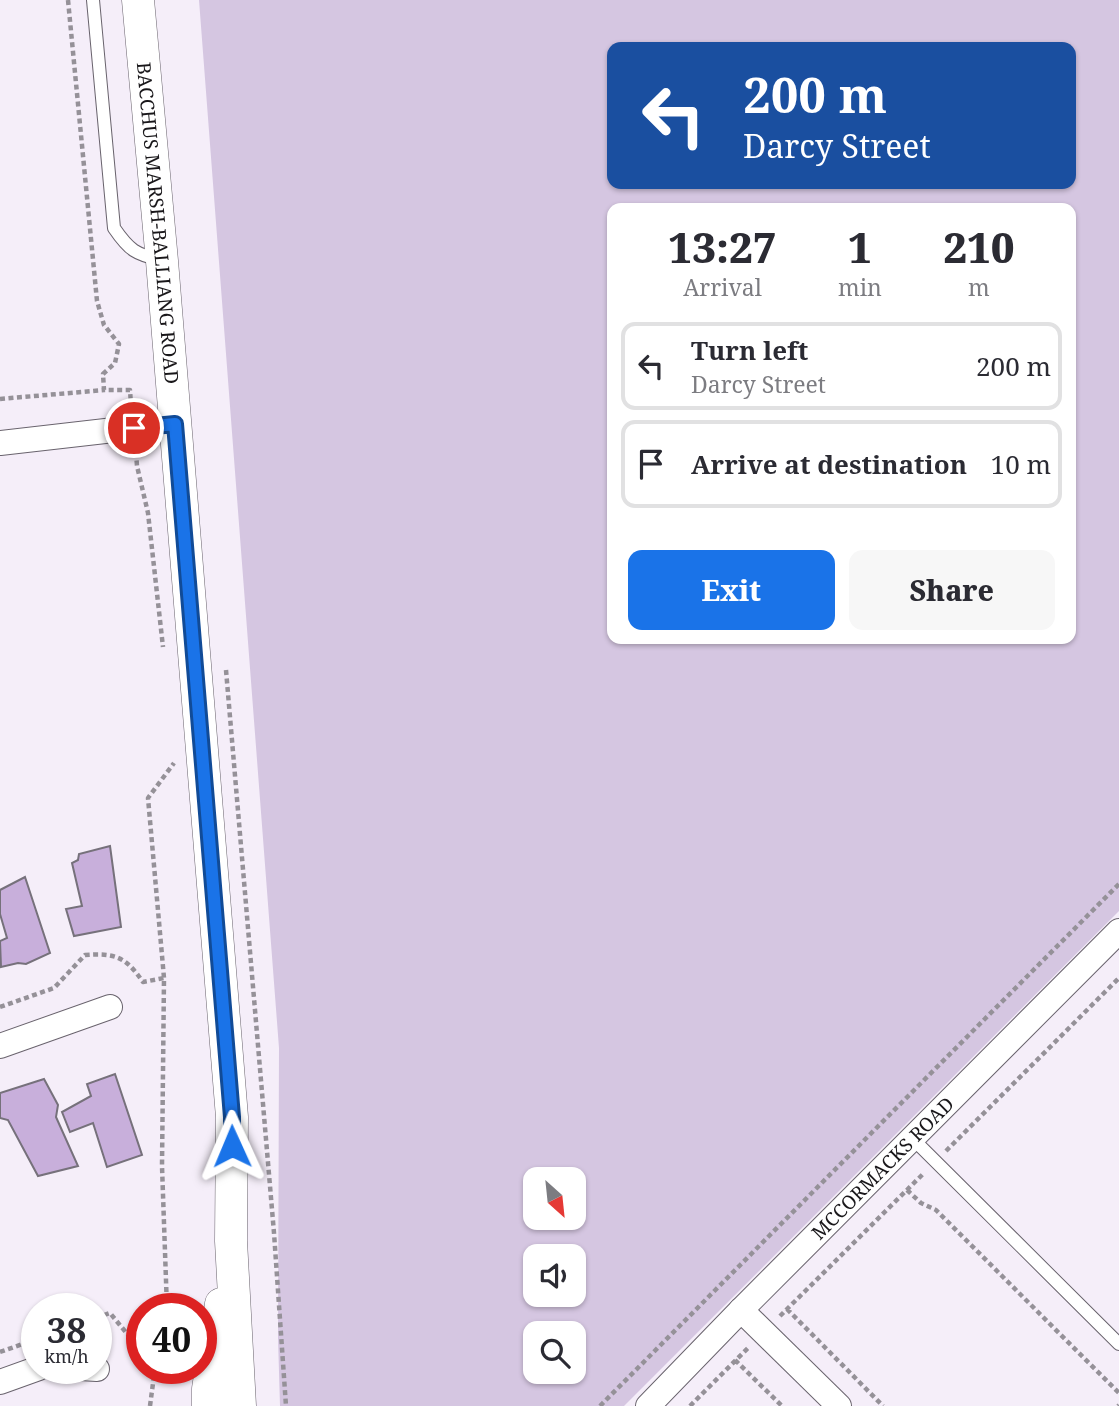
<!DOCTYPE html>
<html lang="en">
<head>
<meta charset="utf-8">
<style>
  body { margin:0; font-family:"Noto Serif",serif; background:#f7f7f7; color:#2b2b33; height:100vh; display:flex; flex-direction:column; font-size:26px; white-space:nowrap }
  * { box-sizing:border-box; margin:0 }
  p { font-size:23px; color:#7c7c81 }
  .icon { flex:none; width:38px; height:38px; fill:none; stroke:currentColor; stroke-width:2; stroke-linecap:round; stroke-linejoin:round }
  .map { position:relative; flex:1; overflow:hidden }
  .side { position:absolute; left:607px; top:203px; width:469px; height:441px; display:flex; flex-direction:column; background:#fff; border-radius:14px; box-shadow:0 2px 5px #0004 }
  .side>* { flex:none }
  .top-card { position:absolute; left:607px; top:42px; width:469px; height:147px; border-radius:14px; box-shadow:0 2px 5px #0004; background:#1a4fa0; color:#fff; overflow:hidden }
  .needle { width:46px; rotate:153deg }
  .fabs { position:absolute; left:523px; top:1167px; display:grid; gap:14px }
  .fabs a { display:grid; place-items:center; width:63px; height:63px; border-radius:14px; background:#fff; box-shadow:0 2px 5px #0004; font-size:35px }
  .speed { position:absolute; left:21px; top:1293px; display:flex; gap:14px; font-size:35px; font-weight:700; text-align:center }
  .speed>* { display:grid; place-content:center; width:91px; height:91px; border-radius:50%; background:#fff; box-shadow:0 2px 5px #0004; line-height:1 }
  .speed small { font-size:18px; font-weight:400 }
  .speed .limit { border:10px solid #d22; background:#fff; color:#111 }
  .pin { position:absolute; display:grid; place-items:center; width:60px; height:60px; color:#fff; margin:-30px; border:4px solid #fff; border-radius:50%; box-shadow:0 2px 7px #0007 }
  .me { position:absolute; width:77px; margin:-38px; rotate:359deg; stroke-linejoin:round; filter:drop-shadow(0 0 5px #0008) }
  .turn { display:flex; align-items:center; gap:24px; height:147px; padding:0 21px; font-size:32px }
  .turn .icon { width:91px; height:91px; stroke-width:2.5 }
  .turn b { display:block; font-size:49px; line-height:60px }
  .eta { display:flex; justify-content:space-evenly; align-items:center; height:119px; text-align:center }
  .eta b { font-size:42px; font-weight:800; line-height:49px }
  .primary-button { display:flex; gap:14px; margin-top:auto; padding:14px 21px }
  .primary-button a { flex:1; height:80px; border-radius:14px; background:#1a73e8; color:#fff; font-size:28px; font-weight:800; line-height:80px; text-align:center }
  .primary-button a+a { background:#f7f7f7; color:#2b2b33 }
  ul { padding:0; list-style:none }
  li { display:flex; align-items:center; gap:21px; height:88px; margin:0 14px 10px; padding:0 7px; border:4px solid #e1e1e2; border-radius:14px }
  li div { flex:1 }
  li b { display:block; font-size:26px }
  li em { font-style:normal }
  .map>svg:first-child { display:block }
  .green { fill:#d5c6e1; fill-rule:evenodd }
  .building { fill:#c8afdb; stroke:#76717b; stroke-width:2 }
  .lines { fill:none; stroke-linecap:round; stroke-linejoin:round }
  .service-casing { stroke:#69636d; stroke-width:14 }
  .minor-casing { stroke:#69636d; stroke-width:26 }
  .tertiary-casing { stroke:#69636d; stroke-width:33 }
  .path { stroke:#959198; stroke-width:4.5; stroke-dasharray:5 3.5; stroke-linecap:butt }
  .service { stroke:#fff; stroke-width:12 }
  .minor { stroke:#fff; stroke-width:24 }
  .tertiary { stroke:#fff; stroke-width:32 }
  .route-casing { stroke:#114b97; stroke-width:18 }
  .route { stroke:#1a73e8; stroke-width:12 }
  .labels { text-anchor:middle; dominant-baseline:central; stroke-width:5; stroke-linejoin:round; paint-order:stroke }
  .street-label { font-size:19px; fill:#19171a; stroke:#fff }
</style>
</head>
<body>
<div class="map">
<svg width="1119" height="1406" viewBox="0 0 1119 1406">
  <rect width="100%" height="100%" fill="#f5eef9"/>
  <path class="green" d="M199 0H1119V911L624 1406H280L278 1338 279 1048ZM612 47H1071V184H612ZM612 208H1071V639H612ZM536 1180H574V1218H536ZM536 1256H574V1295H536ZM536 1334H574V1372H536Z"/>
  <path class="building" d="M110 846 121 927 74 936 66 909 82 906 72 863 78 860 79 854Z
    M25 877 50 953 26 964 18 963 1 967 0 941 7 938 0 914V890Z
    M115 1074 142 1155 107 1167 93 1123 70 1132 62 1112 91 1096 87 1084Z
    M44 1079 58 1105 56 1117 78 1166 38 1176 8 1120 0 1118V1093Z"/>
  <g class="lines">
    <g class="service-casing">
      <path id="service" d="M93 0 114 228C129 250 136 255 162 260
        M912 1138 1119 1344"/>
    </g>
    <g class="minor-casing">
      <g id="minor">
        <path d="M0 443 175 423"/>
        <path d="M0 1046 110 1007"/>
        <path d="M741 1310 839 1406"/>
        <path d="M80 1368 97 1369"/>
        <path d="M0 1382 39 1368"/>
        <path id="s1" d="M648 1406 741 1310 1119 931"/>
      </g>
    </g>
    <g class="tertiary-casing">
      <g id="tertiary">
        <path id="s2" d="M138 0 162 261 232 1117 231 1241 240 1406"/>
        <path d="M208 1406V1389L221 1304"/>
      </g>
    </g>
    <path class="path" d="M68 0 97 301 104 325 119 344 115 363 103 374 104 390H130L131 405
      M0 399 104 390
      M136 452 137 466 148 513 163 647
      M226 670 274 1233 286 1406
      M0 1007 54 988 85 955C115 953 125 956 143 982L164 978
      M946 1151 1119 978
      M907 1190 921 1203 936 1210 1119 1393
      M167 1309 162 1166 164 978 148 798 174 763
      M787 1309 883 1406
      M780 1316 923 1174
      M96 1318 110 1313 142 1352
      M0 1352 37 1339
      M735 1360 782 1406
      M150 1406 155 1368
      M600 1406 1119 884
      M690 1406 749 1347
      M1118 1406 1119 1405"/>
    <use href="#service" class="service"/>
    <use href="#minor" class="minor"/>
    <use href="#tertiary" class="tertiary"/>
  </g>
  <g class="lines">
    <g class="route-casing">
      <path id="route" d="M134 428 175 424 232 1117V1146"/>
    </g>
    <use href="#route" class="route"/>
  </g>
  <g class="labels">
    <g class="street-label">
      <text stroke="none"><textPath href="#s2" startOffset="224">BACCHUS MARSH-BALLIANG ROAD</textPath></text>
      <text stroke="none"><textPath href="#s1" startOffset="334">MCCORMACKS ROAD</textPath></text>
    </g>
  </g>
</svg>
<div class="fabs">
<a><svg class="needle" viewBox="-14 -14 28 28"><path d="M0-13l5 13h-10z" fill="#e53935"/><path d="M0 13l5-13h-10z" fill="#7c7c81"/></svg></a>
<a><svg class="icon" aria-label="sound" viewBox="0 0 24 24"><path d="M4 9h4l5-4v14l-5-4H4zM17 9q2 3 0 6"/></svg></a>
<a><svg class="icon" aria-label="search" viewBox="0 0 24 24"><circle cx="10" cy="10" r="6"/><path d="M15 15l6 6"/></svg></a>
</div>
<div class="speed"><div>38<small>km/h</small></div><div class="limit">40</div></div>
<div class="pin" style="left:134px;top:428px;background:#d93025"><svg class="icon" aria-label="arrive" viewBox="0 0 24 24"><path d="M6 21V4h12l-3 4 3 4H6"/></svg></div>
<svg class="me" style="left:232px;top:1146px" viewBox="-20 -20 40 40"><path d="M0-17L14 15 0 8-14 15z" fill="#1a73e8" stroke="#fff" stroke-width="4"/></svg>
<div class="top-card">
<div class="turn"><svg class="icon" aria-label="left" viewBox="0 0 24 24"><path d="M17 20v-9H6M10 6l-5 5 5 5"/></svg><div><b>200 m</b>Darcy Street</div></div>
</div>
<section class="side">
<div class="eta">
<div><b>13:27</b><p>Arrival</p></div>
<div><b>1</b><p>min</p></div>
<div><b>210</b><p>m</p></div>
</div>
<ul>
<li><svg class="icon" aria-label="left" viewBox="0 0 24 24"><path d="M17 20v-9H6M10 6l-5 5 5 5"/></svg><div><b>Turn left</b><p>Darcy Street</p></div><em>200 m</em></li>
<li><svg class="icon" aria-label="arrive" viewBox="0 0 24 24"><path d="M6 21V4h12l-3 4 3 4H6"/></svg><div><b>Arrive at destination</b></div><em>10 m</em></li>
</ul>
<div class="primary-button"><a>Exit</a><a>Share</a></div>
</section>
</div>
</body>
</html>
